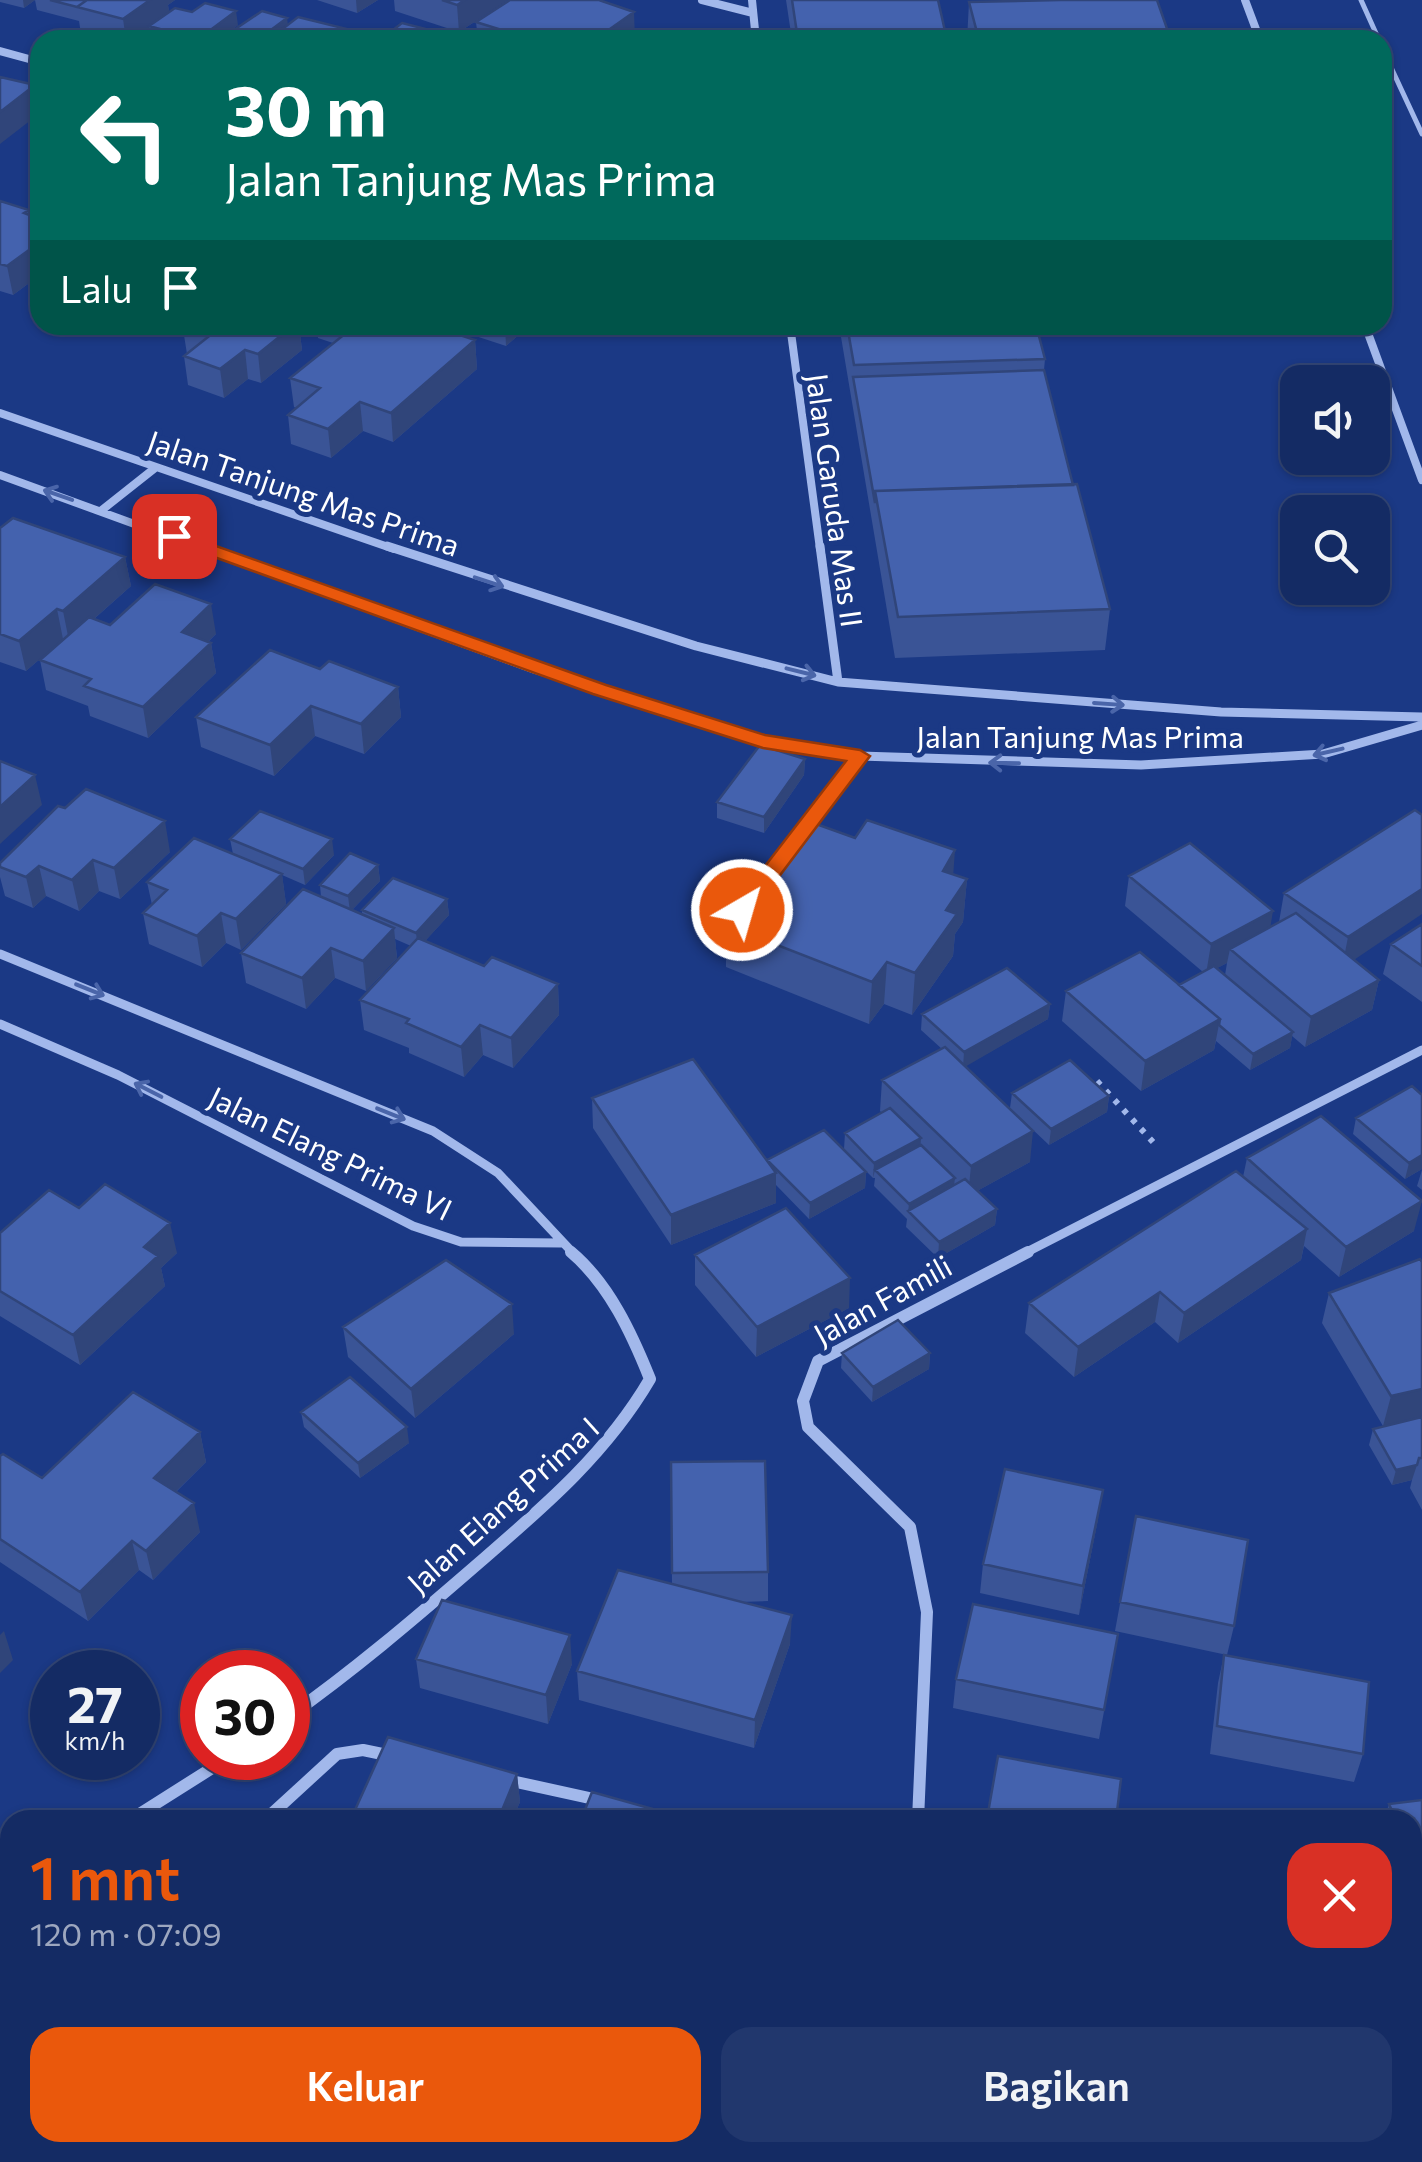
<!DOCTYPE html>
<html lang="id">
<head>
<meta charset="utf-8">
<style>
  body { margin:0; font-family:Commissioner,sans-serif; background:#21376d; color:#f1f3f6; height:100vh; display:flex; flex-direction:column; font-size:38px; white-space:nowrap }
  * { box-sizing:border-box; margin:0 }
  p { font-size:32px; color:#9da7bf }
  .icon { flex:none; width:55px; height:55px; fill:none; stroke:currentColor; stroke-width:2; stroke-linecap:round; stroke-linejoin:round }
  .map { position:relative; flex:1; overflow:hidden }
  .drawer { position:absolute; left:0px; top:1810px; width:1422px; height:352px; display:flex; flex-direction:column; background:#142b64; border-radius:30px 30px 0 0; box-shadow:0 2px 8px #0004,0 0 0 2px #334778 }
  .drawer>* { flex:none }
  .guide { position:absolute; left:30px; top:30px; width:1362px; height:305px; border-radius:30px; box-shadow:0 2px 8px #0004,0 0 0 2px #334778; background:#00695c; color:#fff; overflow:hidden }
  .tools { position:absolute; left:1280px; top:365px; display:grid; gap:20px }
  .tools a { display:grid; place-items:center; width:110px; height:110px; border-radius:20px; background:#142b64; box-shadow:0 2px 8px #0004,0 0 0 2px #334778; font-size:50px }
  .speed { position:absolute; left:30px; top:1650px; display:flex; gap:20px; font-size:50px; font-weight:700; text-align:center }
  .speed>* { display:grid; place-content:center; width:130px; height:130px; border-radius:50%; background:#142b64; box-shadow:0 2px 8px #0004,0 0 0 2px #334778; line-height:1 }
  .speed small { font-size:25px; font-weight:400 }
  .speed .limit { border:15px solid #d22; background:#fff; color:#111 }
  .pin { position:absolute; display:grid; place-items:center; width:85px; height:85px; color:#fff; margin:-42px; border-radius:20px; box-shadow:0 5px 15px #0006 }
  .me { position:absolute; width:110px; margin:-55px; rotate:38deg; stroke-linejoin:round; filter:drop-shadow(0 0 8px #0008) }
  .turn { display:flex; align-items:center; gap:35px; height:210px; padding:0 30px; font-size:45px }
  .turn .icon { width:130px; height:130px; stroke-width:2.5 }
  .turn b { display:block; font-size:70px; line-height:85px }
  .then { display:flex; align-items:center; height:95px; padding:0 30px; background:#0003; gap:20px; font-size:38px }
  .round { display:grid; place-items:center; flex:none; width:105px; height:105px; border-radius:30px; background:#21376d }
  .headline { display:flex; align-items:center; justify-content:space-between; height:170px; padding:0 30px }
  h1 { font-size:60px; font-weight:600; line-height:75px; color:#ea580c }
  .cta { display:flex; gap:20px; margin-top:auto; padding:20px 30px }
  .cta a { flex:1; height:115px; border-radius:30px; background:#ea580c; color:#fff; font-size:40px; font-weight:600; line-height:115px; text-align:center }
  .cta a+a { background:#21376d; color:#f1f3f6 }
  .map>svg:first-child { display:block }
  .lines { fill:none; stroke-linecap:round; stroke-linejoin:round }
  .path { stroke:#a2b8eb; stroke-width:6; stroke-dasharray:5 8; stroke-linecap:butt }
  .service { stroke:#a2b8eb; stroke-width:5 }
  .minor-far2 { stroke:#a2b8eb; stroke-width:8 }
  .minor-far1 { stroke:#a2b8eb; stroke-width:9 }
  .minor { stroke:#a2b8eb; stroke-width:12 }
  .wall { fill:#3a5496; fill-rule:evenodd }
  .shaded-wall { fill:#30457a }
  .building { fill:#4462ae; stroke:#30457a; stroke-width:2.5 }
  .oneway { stroke:#4a65a9 }
  .route { fill:#ea580c; stroke:#983908; stroke-width:2.5 }
  .labels { text-anchor:middle; dominant-baseline:central; stroke-width:10; stroke-linejoin:round; paint-order:stroke }
  .street-label { font-size:30px; fill:#fff; stroke:#1b3985 }
</style>
</head>
<body>
<div class="map">
<svg width="1422" height="2162" viewBox="0 0 1422 2162">
  <rect width="100%" height="100%" fill="#1b3985"/>
  <g class="lines">
    <path class="path" d="M1097 1081 1153 1142"/>
    <path class="service" d="M1361 0 1379 40
      M1382 48 1422 134"/>
    <path class="minor-far2" d="M702 0 753 13
      M752 0 756 40
      M1245 0 1260 40
      M0 51 40 62
      M790 325 820 549
      M1365 325 1422 480
      M0 413 394 549
      M0 475 203 549
      M102 510 155 468"/>
    <path class="minor-far1" d="M197 546 534 669 763 742 860 756 1141 765 1323 754 1422 725
      M387 546 696 646 838 682 1221 712 1422 717
      M820 546 838 682
      M804 829 860 756
      M0 954 433 1131 498 1173 574 1254
      M0 1024 118 1075 413 1226 461 1242 561 1243
      M1023 1254 1422 1050"/>
    <path class="minor" d="M288 1717C353 1671 413 1620 473 1568 540 1510 605 1456 650 1379 632 1334 609 1284 571 1252
      M507 1780 603 1801
      M673 1816 694 1820
      M130 1820 228 1758
      M265 1820 337 1754 363 1750 392 1756
      M918 1820 927 1612 910 1527 808 1427 803 1401 818 1361 1028 1252
      M0 1873 10 1870
      M1412 1991H1422
      M0 2065 10 2056
      M934 2152 935 2162"/>
  </g>
  <path class="wall" d="M0 0H175L168 5 169 12 238 25 218 40H151L150 30 136 40H102L81 34 79 21 37 10 35 0 24 8 0 2Z
    M317 0H378L357 13Z
    M394 0H508L459 32 395 11Z
    M786 0H938L947 40H792Z
    M969 2 1171 40H967Z
    M634 12V40H478L476 22Z
    M0 201 29 210 30 215 40 219V275L13 295 0 291Z
    M188 325H299L302 350 261 383 248 379 224 398 188 385 184 356 187 354 183 329Z
    M317 325H430L475 340 477 369 393 442 363 431 331 458 291 444 288 415 296 408 294 407 290 378 333 343 318 338Z
    M442 325H530L506 346Z
    M839 325H1251L1250 330 1039 336 1045 359 1044 370 1073 485 1110 609 1105 650 895 658Z
    M0 528 125 557 131 586 94 619 110 625 216 634 208 642 211 643 216 673 148 738 90 716 88 706 46 690 40 660 63 639 26 671 0 662Z
    M320 669 398 687 401 717 364 754 315 736 274 776 201 747 196 717Z
    M805 759 804 775 764 833 717 818V802Z
    M1415 810 1354 960 1379 980 1372 1010 1305 1047 1292 1036 1290 1048 1250 1070 1216 1041 1214 1050 1141 1091 1062 1021 1066 991 1179 985 1203 972 1125 906 1129 876 1270 927 1279 922 1284 893ZM1227 963 1225 975 1217 968Z
    M230 839 334 855 305 885 282 875 286 904 241 950 226 943 202 967 149 944 143 913 152 905 147 882 233 854Z
    M170 852 120 899 99 891 79 911 46 896 33 908 5 896 0 877V863Z
    M378 865 380 881 352 910 362 914V910L447 899 449 915 425 941 484 966 558 984 559 1015 513 1068 483 1055 464 1077 409 1053V1048L364 1030 360 1000 411 946 395 939 397 958 366 991 335 978 306 1009 246 983 241 953 321 897 320 885Z
    M953 875 967 879 963 922 955 934 953 956 912 1015 884 1004 869 1024 726 967V925Z
    M1422 924V1002L1383 974 1391 944Z
    M1050 1004 1048 1019 965 1066 1030 1162 977 1191 997 1209 995 1225 938 1258 906 1227 907 1219 874 1186 875 1178H873L844 1149 845 1133 882 1113 880 1111 882 1080 942 1049 921 1030 922 1014Z
    M1012 1093 1109 1096 1107 1112 1049 1145 1010 1108Z
    M1422 1095V1169L1405 1179 1353 1134 1356 1118Z
    M592 1098 767 1161 866 1172 865 1188 809 1219 776 1185V1203L671 1245 593 1128Z
    M1247 1158 1414 1231 1339 1277 1304 1246 1301 1260 1178 1343 1155 1322 1074 1377 1025 1333 1029 1303 1243 1177Z
    M1422 1170V1190L1417 1186Z
    M79 1208 177 1253 161 1268 165 1286 80 1365 0 1316V1233Z
    M695 1255 849 1308 756 1357 695 1285Z
    M1422 1262V1416L1383 1426 1322 1323 1329 1293Z
    M343 1327 514 1334 415 1418 348 1357Z
    M842 1353H930L929 1369 872 1402 841 1368Z
    M301 1412 409 1443 360 1478 304 1427Z
    M1422 1417V1510L1410 1488 1412 1480 1392 1485 1369 1445 1373 1429Z
    M200 1432 206 1462 176 1492 200 1532 153 1580 139 1570 88 1621 0 1562V1456L42 1478Z
    M671 1462 768 1572V1601L739 1602 790 1644 754 1748 579 1700 577 1671 672 1584Z
    M1136 1516 1234 1626 1227 1655 1115 1631Z
    M1098 1519 1079 1615 980 1593 983 1564Z
    M1118 1634 1099 1739 953 1708 956 1679Z
    M1224 1655 1363 1754 1354 1782 1210 1754 1218 1683Z
    M416 1659 572 1664 548 1724 420 1688Z
    M517 1774 520 1802 512 1820H357L355 1810Z
    M1422 1800V1936L1412 1912V1820H1384L1389 1804Z
    M160 2152H390L386 2162H163Z
    M976 2152H1007L976 2155Z"/>
  <path class="shaded-wall" d="M23 0H35L24 8Z
    M150 0H175L168 5 170 16 149 26 150 30 136 40H126L123 19Z
    M356 0H378L357 13Z
    M465 0H508L459 32 457 5Z
    M236 11 238 25 218 40H197Z
    M634 12 635 39 633 40 607 31Z
    M287 18 289 32 281 38 267 33Z
    M351 30 352 40H338Z
    M430 30 431 40H418Z
    M35 85 40 113 0 144V112Z
    M40 242V275L13 295 7 266Z
    M294 325H299L302 350 261 383 258 354Z
    M505 325H530L506 346Z
    M475 340 477 369 393 442 391 413Z
    M245 350 248 379 224 398 220 369Z
    M360 402 363 431 331 458 328 429Z
    M125 557 131 586 69 641 63 611Z
    M211 604 216 634 186 662 182 632Z
    M57 609 63 639 26 671 19 641Z
    M211 643 216 673 148 738 143 707Z
    M398 687 401 717 364 754 361 724Z
    M311 706 315 736 274 776 270 745Z
    M805 759 804 775 764 833V817Z
    M35 775 42 805 0 844V807Z
    M165 821 170 852 120 899 114 868Z
    M332 839 334 855 305 885 303 869Z
    M955 850 952 892 943 871Z
    M93 860 99 891 79 911 72 880Z
    M378 865 380 881 350 912 348 896Z
    M39 866 46 896 33 908 26 877Z
    M282 874 286 904 241 950 236 919Z
    M967 879 963 922 955 934 953 956 912 1015 915 973 946 910Z
    M1422 889V914L1342 968 1348 937Z
    M447 899 449 915 418 949 416 933Z
    M1273 911 1268 941 1230 949 1227 963 1206 974 1211 944Z
    M221 913 226 943 202 967 197 936Z
    M394 928 397 958 366 991 363 961Z
    M331 948 335 978 306 1009 302 978Z
    M887 962 884 1004 869 1024 872 982Z
    M1379 980 1372 1010 1305 1047 1311 1017Z
    M558 984 559 1015 513 1068 511 1038Z
    M1050 1004 1048 1019 963 1068 964 1052Z
    M1220 1019 1214 1050 1141 1091 1145 1061Z
    M480 1025 483 1055 464 1077 461 1047Z
    M1293 1032 1290 1048 1250 1070 1253 1054Z
    M1109 1096 1107 1112 1049 1145 1051 1129Z
    M1033 1131 1030 1162 968 1196 971 1166Z
    M921 1138 920 1154 875 1170 873 1178 874 1163Z
    M1422 1155V1169L1405 1179 1409 1163Z
    M866 1172 865 1188 809 1219 810 1203Z
    M776 1173V1203L671 1245V1215Z
    M955 1178 953 1194 908 1212 909 1204Z
    M1422 1201 1414 1231 1339 1277 1346 1247Z
    M997 1209 995 1225 938 1258 939 1242Z
    M170 1223 177 1253 161 1268 165 1286 80 1365 73 1335 144 1247Z
    M1307 1229 1301 1260 1178 1343 1184 1313Z
    M850 1278 849 1308 756 1357 757 1327Z
    M1160 1292 1155 1322 1074 1377 1078 1347Z
    M512 1304 514 1334 415 1418 411 1389Z
    M930 1353 929 1369 872 1402 873 1387Z
    M1422 1389V1416L1383 1426 1391 1396Z
    M407 1427 409 1443 360 1478 358 1463Z
    M200 1432 206 1462 160 1507 154 1478Z
    M1417 1465 1412 1480 1392 1485 1396 1470Z
    M1103 1490 1098 1519 1079 1615 1083 1586Z
    M194 1503 200 1532 153 1580 146 1551Z
    M132 1541 139 1570 88 1621 80 1592Z
    M792 1615 790 1644 754 1748 755 1720Z
    M4 1631 13 1660 0 1673V1635Z
    M570 1635 572 1664 548 1724 546 1695Z
    M517 1774 520 1802 512 1820H498Z
    M10 2000V2035L0 2044V2009Z
    M375 2152H390L386 2162H371Z"/>
  <path class="building" d="M50 0H87L77 7Z
    M87 0H150L123 19 77 7Z
    M442 0H465L457 5Z
    M510 0H599L634 12 607 31 634 40H559L539 34 531 39 476 22Z
    M792 0H938L947 40H798Z
    M1061 0H1157L1171 40H979L969 2Z
    M205 3 236 11 197 40H173L159 36 167 31 149 26 175 8 192 12Z
    M262 11 287 18 267 33 275 35 268 40H219Z
    M298 17 351 30 338 40H268Z
    M402 23 430 30 418 40H380Z
    M0 77 35 85 0 112Z
    M0 201 29 210 24 213 40 219V223L38 224 40 225V242L7 266 0 264Z
    M188 325H294L258 354 245 350 220 369 184 356 208 337 183 329Z
    M322 325H356L346 333Z
    M356 325H430L475 340 391 413 360 402 328 429 288 415 320 388 290 378Z
    M847 325H1036L1045 359 854 365Z
    M1044 370 1073 485 875 491V503L853 377Z
    M1077 484 1110 609 898 617 875 491Z
    M13 518 125 557 63 611 57 609 19 641 0 634V528Z
    M155 584 211 604 182 632 211 643 143 707 84 686 91 679 40 660 89 617 110 625Z
    M270 650 320 669 329 661 398 687 361 724 311 706 270 745 196 717Z
    M760 745 805 759 764 817 717 802Z
    M0 761 35 775 0 807Z
    M86 789 165 821 114 868 93 860 72 880 39 866 26 877 0 867V863L58 806 65 808Z
    M1415 810 1422 815V889L1348 937 1284 893Z
    M260 811 332 839 303 869 230 839Z
    M805 820 855 838 867 820 955 850 943 871 967 879 946 910 957 914 915 973 887 962 872 982 726 925Z
    M194 838 282 874 236 919 221 913 197 936 143 913 167 890 147 882Z
    M1190 843 1273 911 1211 944 1129 876Z
    M350 853 378 865 348 896 320 885Z
    M393 878 447 899 416 933 362 910Z
    M303 889 394 928 363 961 331 948 302 978 241 953Z
    M1296 913 1379 980 1311 1017 1230 949Z
    M1422 924V966L1391 944Z
    M418 938 484 966 492 957 558 984 511 1038 480 1025 461 1047 406 1023 409 1019 360 1000Z
    M1140 952 1220 1019 1145 1061 1066 991Z
    M1214 966 1293 1032 1253 1054 1219 1025 1220 1019 1179 985Z
    M1007 968 1050 1004 964 1052 922 1014Z
    M945 1047 1033 1131 971 1166 882 1080Z
    M693 1059 776 1173 671 1215 592 1098Z
    M1070 1060 1109 1096 1051 1129 1012 1093Z
    M1412 1086 1422 1095V1155L1409 1163 1356 1118Z
    M890 1108 921 1138 874 1163 845 1133Z
    M1321 1116 1422 1201 1346 1247 1247 1158Z
    M824 1130 866 1172 810 1203 767 1160Z
    M921 1145 955 1178 909 1204 875 1170Z
    M1236 1171 1307 1229 1184 1313 1160 1292 1078 1347 1029 1303Z
    M965 1179 997 1209 939 1242 908 1211Z
    M105 1184 170 1223 144 1247 158 1256 73 1335 0 1291V1233L49 1190 79 1208Z
    M786 1208 850 1278 757 1327 695 1255Z
    M1420 1259 1422 1262V1389L1391 1396 1329 1293Z
    M446 1260 512 1304 411 1389 343 1327Z
    M898 1320 930 1353 873 1387 842 1353Z
    M350 1377 407 1427 358 1463 301 1412Z
    M133 1392 200 1432 154 1478 194 1503 146 1551 132 1541 80 1592 0 1539V1456L3 1454 42 1478Z
    M1422 1417V1458H1419L1417 1465 1396 1470 1373 1429Z
    M765 1461 768 1572 672 1573 671 1462Z
    M1005 1469 1103 1490 1083 1586 983 1564Z
    M1136 1516 1248 1540 1234 1626 1120 1602Z
    M618 1570 792 1615 755 1720 577 1671Z
    M442 1600 570 1635 546 1695 416 1659Z
    M973 1604 1118 1634 1104 1710 956 1679Z
    M1224 1655 1369 1682 1363 1754 1217 1726Z
    M388 1737 517 1774 498 1820H389L355 1810Z
    M998 1756 1121 1779 1116 1820H1032L991 1810 990 1813H988Z
    M592 1792 692 1820H581Z
    M1422 1800V1884L1412 1861V1820H1396L1389 1804Z
    M991 1810 1032 1820H989Z
    M0 1981 10 1991V2000L0 2009Z
    M173 2152H375L371 2162H202Z
    M406 2152H734L772 2162H403Z"/>
  <defs><path id="oneway-shaft" d="M-6 0H5M1.5-3L5.5 0L1.5 3" fill="none" stroke-width="1.6" stroke-linecap="round" stroke-linejoin="round" transform="scale(2.5)"/></defs>
  <g class="oneway">
    <use href="#oneway-shaft" transform="translate(58 495) rotate(-161)"/>
    <use href="#oneway-shaft" transform="translate(489 582) rotate(18)"/>
    <use href="#oneway-shaft" transform="translate(801 672) rotate(14)"/>
    <use href="#oneway-shaft" transform="translate(1109 704) rotate(4)"/>
    <use href="#oneway-shaft" transform="translate(1328 752) rotate(167)"/>
    <use href="#oneway-shaft" transform="translate(1004 763) rotate(-179)"/>
    <use href="#oneway-shaft" transform="translate(90 990) rotate(22)"/>
    <use href="#oneway-shaft" transform="translate(148 1090) rotate(-153)"/>
    <use href="#oneway-shaft" transform="translate(391 1114) rotate(22)"/>
  </g>
  <path class="route" d="M174 531 606 685 765 735 860 750 870 756 750 915H735L732 910 735 905 846 761 763 748 593 694 167 540V533Z"/>
  <g class="labels">
    <g class="street-label">
      <text transform="translate(304 492) rotate(19)">Jalan Tanjung Mas Prima</text>
      <text transform="translate(836 500) rotate(82)">Jalan Garuda Mas II</text>
      <text x="1080" y="735">Jalan Tanjung Mas Prima</text>
      <text transform="translate(331 1152) rotate(26)">Jalan Elang Prima VI</text>
      <text transform="translate(882 1299) rotate(-29)">Jalan Famili</text>
      <text transform="translate(502 1504) rotate(-42)">Jalan Elang Prima I</text>
    </g>
  </g>
</svg>
<div class="tools">
<a><svg class="icon" aria-label="sound" viewBox="0 0 24 24"><path d="M4 9h4l5-4v14l-5-4H4zM17 9q2 3 0 6"/></svg></a>
<a><svg class="icon" aria-label="search" viewBox="0 0 24 24"><circle cx="10" cy="10" r="6"/><path d="M15 15l6 6"/></svg></a>
</div>
<div class="speed"><div>27<small>km/h</small></div><div class="limit">30</div></div>
<div class="pin" style="left:174px;top:536px;background:#d93025"><svg class="icon" aria-label="arrive" viewBox="0 0 24 24"><path d="M6 21V4h12l-3 4 3 4H6"/></svg></div>
<svg class="me" style="left:742px;top:910px" viewBox="-20 -20 40 40"><circle r="17" fill="#ea580c" stroke="#fff" stroke-width="3"/><path d="M0-11L8 9 0 5-8 9z" fill="#fff"/></svg>
<div class="guide">
<div class="turn"><svg class="icon" aria-label="left" viewBox="0 0 24 24"><path d="M17 20v-9H6M10 6l-5 5 5 5"/></svg><div><b>30 m</b>Jalan Tanjung Mas Prima</div></div>
<div class="then">Lalu<svg class="icon" aria-label="arrive" viewBox="0 0 24 24"><path d="M6 21V4h12l-3 4 3 4H6"/></svg></div>
</div>
<section class="drawer">
<div class="headline"><div><h1>1 mnt</h1><p>120 m · 07:09</p></div><a class="round" style="background:#d93025;color:#fff"><svg class="icon" aria-label="close" viewBox="0 0 24 24"><path d="M6 6l12 12M18 6L6 18"/></svg></a></div>
<div class="cta"><a>Keluar</a><a>Bagikan</a></div>
</section>
</div>
</body>
</html>
